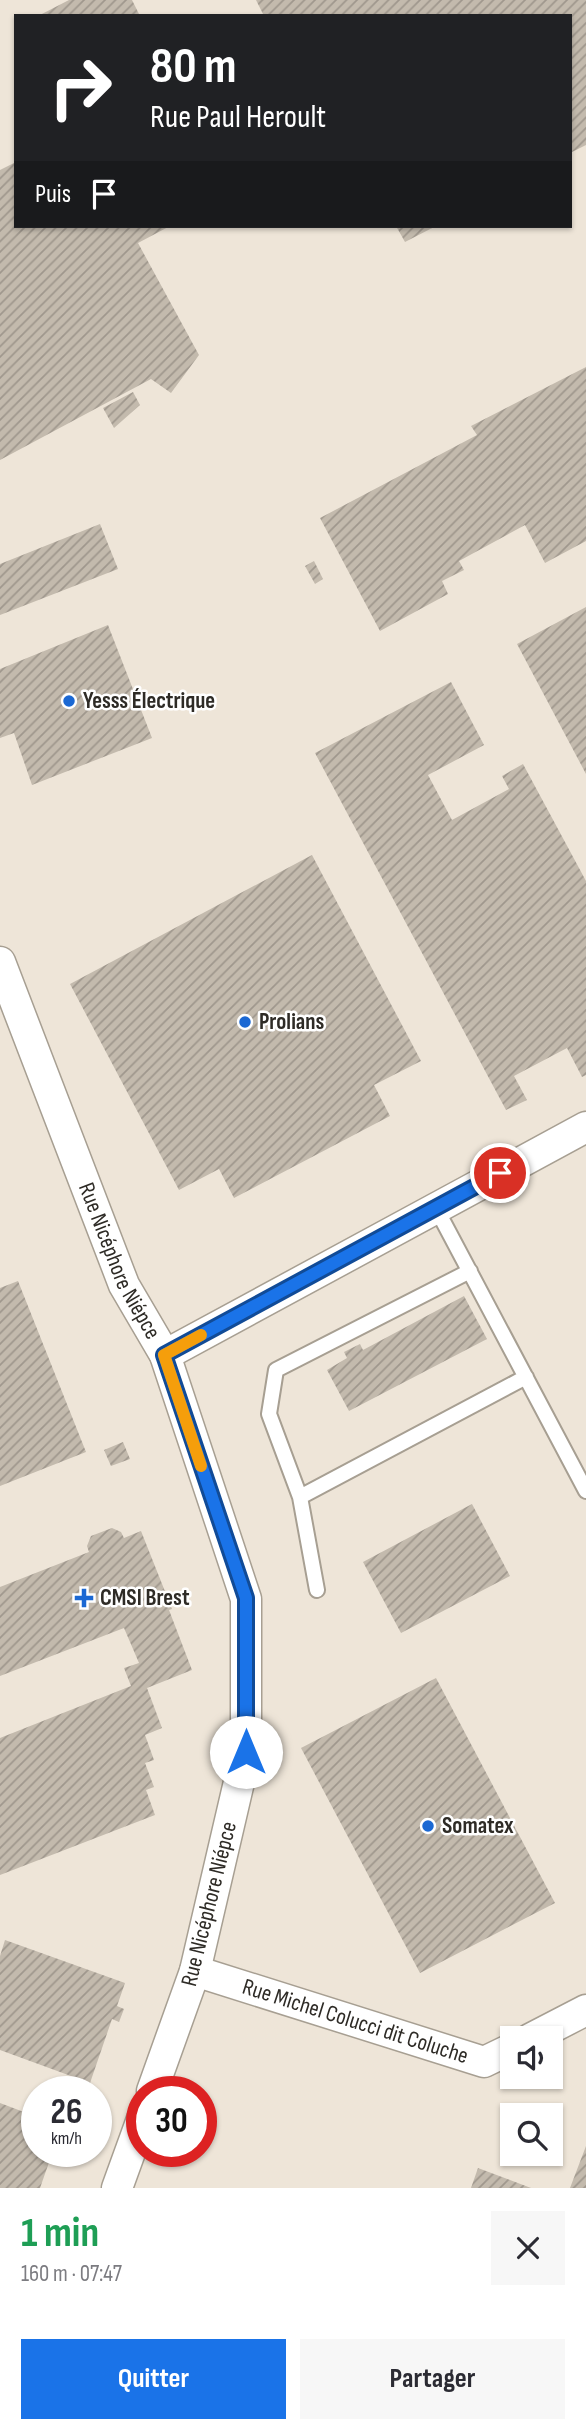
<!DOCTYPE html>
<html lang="fr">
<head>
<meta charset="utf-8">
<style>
  body { margin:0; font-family:"Sofia Sans Condensed",sans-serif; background:#f7f7f7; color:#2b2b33; height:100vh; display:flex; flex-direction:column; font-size:26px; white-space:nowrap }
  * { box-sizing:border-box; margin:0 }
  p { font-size:23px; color:#7c7c81 }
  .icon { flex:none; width:38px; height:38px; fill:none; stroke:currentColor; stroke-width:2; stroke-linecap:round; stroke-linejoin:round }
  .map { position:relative; height:2188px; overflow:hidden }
  .side { display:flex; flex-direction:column; background:#fff; flex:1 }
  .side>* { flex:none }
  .guide { position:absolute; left:14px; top:14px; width:558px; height:214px; border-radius:0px; box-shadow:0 2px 5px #0004; background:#202124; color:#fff; overflow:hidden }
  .fabs { position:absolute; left:500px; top:2026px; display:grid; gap:14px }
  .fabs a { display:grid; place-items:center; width:63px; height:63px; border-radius:0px; background:#fff; box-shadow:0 2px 5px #0004; font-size:35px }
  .speed { position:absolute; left:21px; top:2076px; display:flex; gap:14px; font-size:35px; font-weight:700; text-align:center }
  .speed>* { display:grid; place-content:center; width:91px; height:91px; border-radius:50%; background:#fff; box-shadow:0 2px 5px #0004; line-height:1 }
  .speed small { font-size:18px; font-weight:400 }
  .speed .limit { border:10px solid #d22; background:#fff; color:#111 }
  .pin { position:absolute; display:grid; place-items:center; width:60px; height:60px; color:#fff; margin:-30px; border:4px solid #fff; border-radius:50%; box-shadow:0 2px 7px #0007 }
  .me { position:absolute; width:77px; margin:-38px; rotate:0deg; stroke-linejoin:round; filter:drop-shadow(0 0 5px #0008) }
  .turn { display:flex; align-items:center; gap:24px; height:147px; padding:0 21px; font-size:32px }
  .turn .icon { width:91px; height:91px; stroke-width:2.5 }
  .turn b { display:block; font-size:49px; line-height:60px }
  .then { display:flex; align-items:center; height:66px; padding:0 21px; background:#0003; gap:14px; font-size:26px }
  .round { display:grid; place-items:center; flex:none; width:74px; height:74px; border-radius:0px; background:#f7f7f7 }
  .summary { display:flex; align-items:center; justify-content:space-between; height:119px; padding:0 21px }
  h1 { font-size:42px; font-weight:700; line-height:52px; color:#1e9e55 }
  .cta { display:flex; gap:14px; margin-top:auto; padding:14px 21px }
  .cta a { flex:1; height:80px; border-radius:0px; background:#1a73e8; color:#fff; font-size:28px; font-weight:700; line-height:80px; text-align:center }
  .cta a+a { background:#f7f7f7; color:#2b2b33 }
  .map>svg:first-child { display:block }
  .building { fill:url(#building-hatch) }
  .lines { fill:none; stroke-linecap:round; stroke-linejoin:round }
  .lane-casing { stroke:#a79f92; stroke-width:18 }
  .street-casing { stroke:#a79f92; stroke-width:33 }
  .lane { stroke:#fff; stroke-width:14 }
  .street { stroke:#fff; stroke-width:30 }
  .route-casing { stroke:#114b97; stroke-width:18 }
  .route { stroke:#1a73e8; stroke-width:12 }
  .slow { stroke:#f59e0b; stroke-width:12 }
  .poi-dot { fill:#1b68d3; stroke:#fff; stroke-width:2.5 }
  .labels { text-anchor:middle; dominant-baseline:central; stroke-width:5; stroke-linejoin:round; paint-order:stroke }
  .poi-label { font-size:23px; font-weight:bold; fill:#2e2b26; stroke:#fff; text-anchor:start }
  .street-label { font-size:23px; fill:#2e2b26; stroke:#fff }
</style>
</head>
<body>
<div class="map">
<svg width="586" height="2188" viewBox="0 0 586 2188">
  <defs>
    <pattern id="building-hatch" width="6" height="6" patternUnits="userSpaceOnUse" patternTransform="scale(1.75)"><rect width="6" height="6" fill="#c3baad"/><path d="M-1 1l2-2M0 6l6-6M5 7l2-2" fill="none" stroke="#9f978d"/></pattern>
  </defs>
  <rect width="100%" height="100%" fill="#eee5d8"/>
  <path class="building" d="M69 0H132L140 16H38Z
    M256 0H586V145L570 153V16H264Z
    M16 162V226H170L138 243 199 355 171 393 151 379 0 460V170Z
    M396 226H436L405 242Z
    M586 367V541L545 563 525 525 459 561 464 570 442 581 448 594 380 631 320 518 477 435 471 426Z
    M133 392 140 405 114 428 103 408Z
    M100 524 118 569 0 615V564Z
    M314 561 323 579 315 584 305 566Z
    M586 607V774L517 644Z
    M108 625 152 738 32 785 14 733 0 738V669Z
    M451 682 484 745 428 775 452 820 509 789 502 776 523 764 586 881V1075L582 1077 567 1048 514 1076 527 1100 506 1110 315 753Z
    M312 855 421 1061 374 1085 390 1116 234 1198 219 1169 179 1190 70 984Z
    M18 1281 86 1452 0 1486V1288Z
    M464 1296 487 1339 349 1411 327 1370 347 1358 344 1352 360 1344 363 1350Z
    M123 1442 130 1459 111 1466 104 1450Z
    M472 1504 510 1576 401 1633 363 1562Z
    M112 1528 121 1532 124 1538 141 1531 172 1609 169 1610 192 1670 147 1688 162 1728 145 1735 154 1760 145 1763 154 1787 146 1790 155 1815 0 1875V1738L131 1686 124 1668 139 1663 124 1628 0 1676V1587L89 1552 87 1546 91 1536Z
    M436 1678 555 1903 420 1973 301 1748Z
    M5 1940 125 1983 117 2006 124 2009 119 2022 112 2019 90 2083 0 2050V1956Z
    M0 2103 37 2117V2151H53L40 2188H0Z
    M586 2146V2188H570Z
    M478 2168 531 2188H471Z"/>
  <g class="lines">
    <g class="lane-casing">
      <path id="lane" d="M436 1208 586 1491
        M300 1497 269 1414 276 1370 470 1271
        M317 1590 300 1497 526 1377"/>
    </g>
    <g class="street-casing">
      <g id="street">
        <path id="s1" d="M0 962 124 1285 165 1355 246 1599V1752L195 1971 152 2091"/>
        <path d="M165 1355 586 1127"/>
        <path id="s2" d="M195 1971 484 2062 513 2048"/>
        <path d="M530 2039 586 2010"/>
        <path d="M117 2188 142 2119"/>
      </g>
    </g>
    <use href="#lane" class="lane"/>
    <use href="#street" class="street"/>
  </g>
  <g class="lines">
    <g class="route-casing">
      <path id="route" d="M246 1752V1598L164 1355 500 1173"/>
    </g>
    <use href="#route" class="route"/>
    <path class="slow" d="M201 1335 164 1355 201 1466"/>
  </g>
  <g class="poi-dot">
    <circle cx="69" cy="701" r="7"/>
    <circle cx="245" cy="1022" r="7"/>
    <path d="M80.5 1587.5h7v7h7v7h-7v7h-7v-7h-7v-7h7z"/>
    <circle cx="428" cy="1826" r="7"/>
  </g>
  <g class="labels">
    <g class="poi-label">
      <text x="83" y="701">Yesss Électrique</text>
      <text x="259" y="1022">Prolians</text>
      <text x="100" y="1598">CMSI Brest</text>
      <text x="442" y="1826">Somatex</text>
    </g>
    <g class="street-label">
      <text stroke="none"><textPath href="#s1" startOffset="322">Rue Nicéphore Niépce</textPath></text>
      <text transform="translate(209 1904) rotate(-76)">Rue Nicéphore Niépce</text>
      <text stroke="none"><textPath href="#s2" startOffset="168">Rue Michel Colucci dit Coluche</textPath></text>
    </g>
  </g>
</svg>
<div class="fabs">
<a><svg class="icon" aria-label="sound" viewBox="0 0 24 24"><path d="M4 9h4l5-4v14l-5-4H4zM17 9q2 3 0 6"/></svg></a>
<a><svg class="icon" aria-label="search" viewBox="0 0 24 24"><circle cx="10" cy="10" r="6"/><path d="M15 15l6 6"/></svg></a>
</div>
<div class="speed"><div>26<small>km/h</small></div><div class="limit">30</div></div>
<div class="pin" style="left:500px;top:1173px;background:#d93025"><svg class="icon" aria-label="arrive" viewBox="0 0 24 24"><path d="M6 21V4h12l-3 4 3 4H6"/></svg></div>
<svg class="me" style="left:246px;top:1752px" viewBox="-20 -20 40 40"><circle r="19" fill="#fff"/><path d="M0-13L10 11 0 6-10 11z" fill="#1a73e8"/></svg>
<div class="guide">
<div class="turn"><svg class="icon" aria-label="right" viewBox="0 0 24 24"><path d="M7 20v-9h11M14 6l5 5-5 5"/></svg><div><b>80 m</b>Rue Paul Heroult</div></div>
<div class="then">Puis<svg class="icon" aria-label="arrive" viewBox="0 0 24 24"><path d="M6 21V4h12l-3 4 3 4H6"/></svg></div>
</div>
</div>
<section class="side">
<div class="summary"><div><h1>1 min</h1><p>160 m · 07:47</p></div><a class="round"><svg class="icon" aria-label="close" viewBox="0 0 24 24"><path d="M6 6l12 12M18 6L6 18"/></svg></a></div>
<div class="cta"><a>Quitter</a><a>Partager</a></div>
</section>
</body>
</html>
